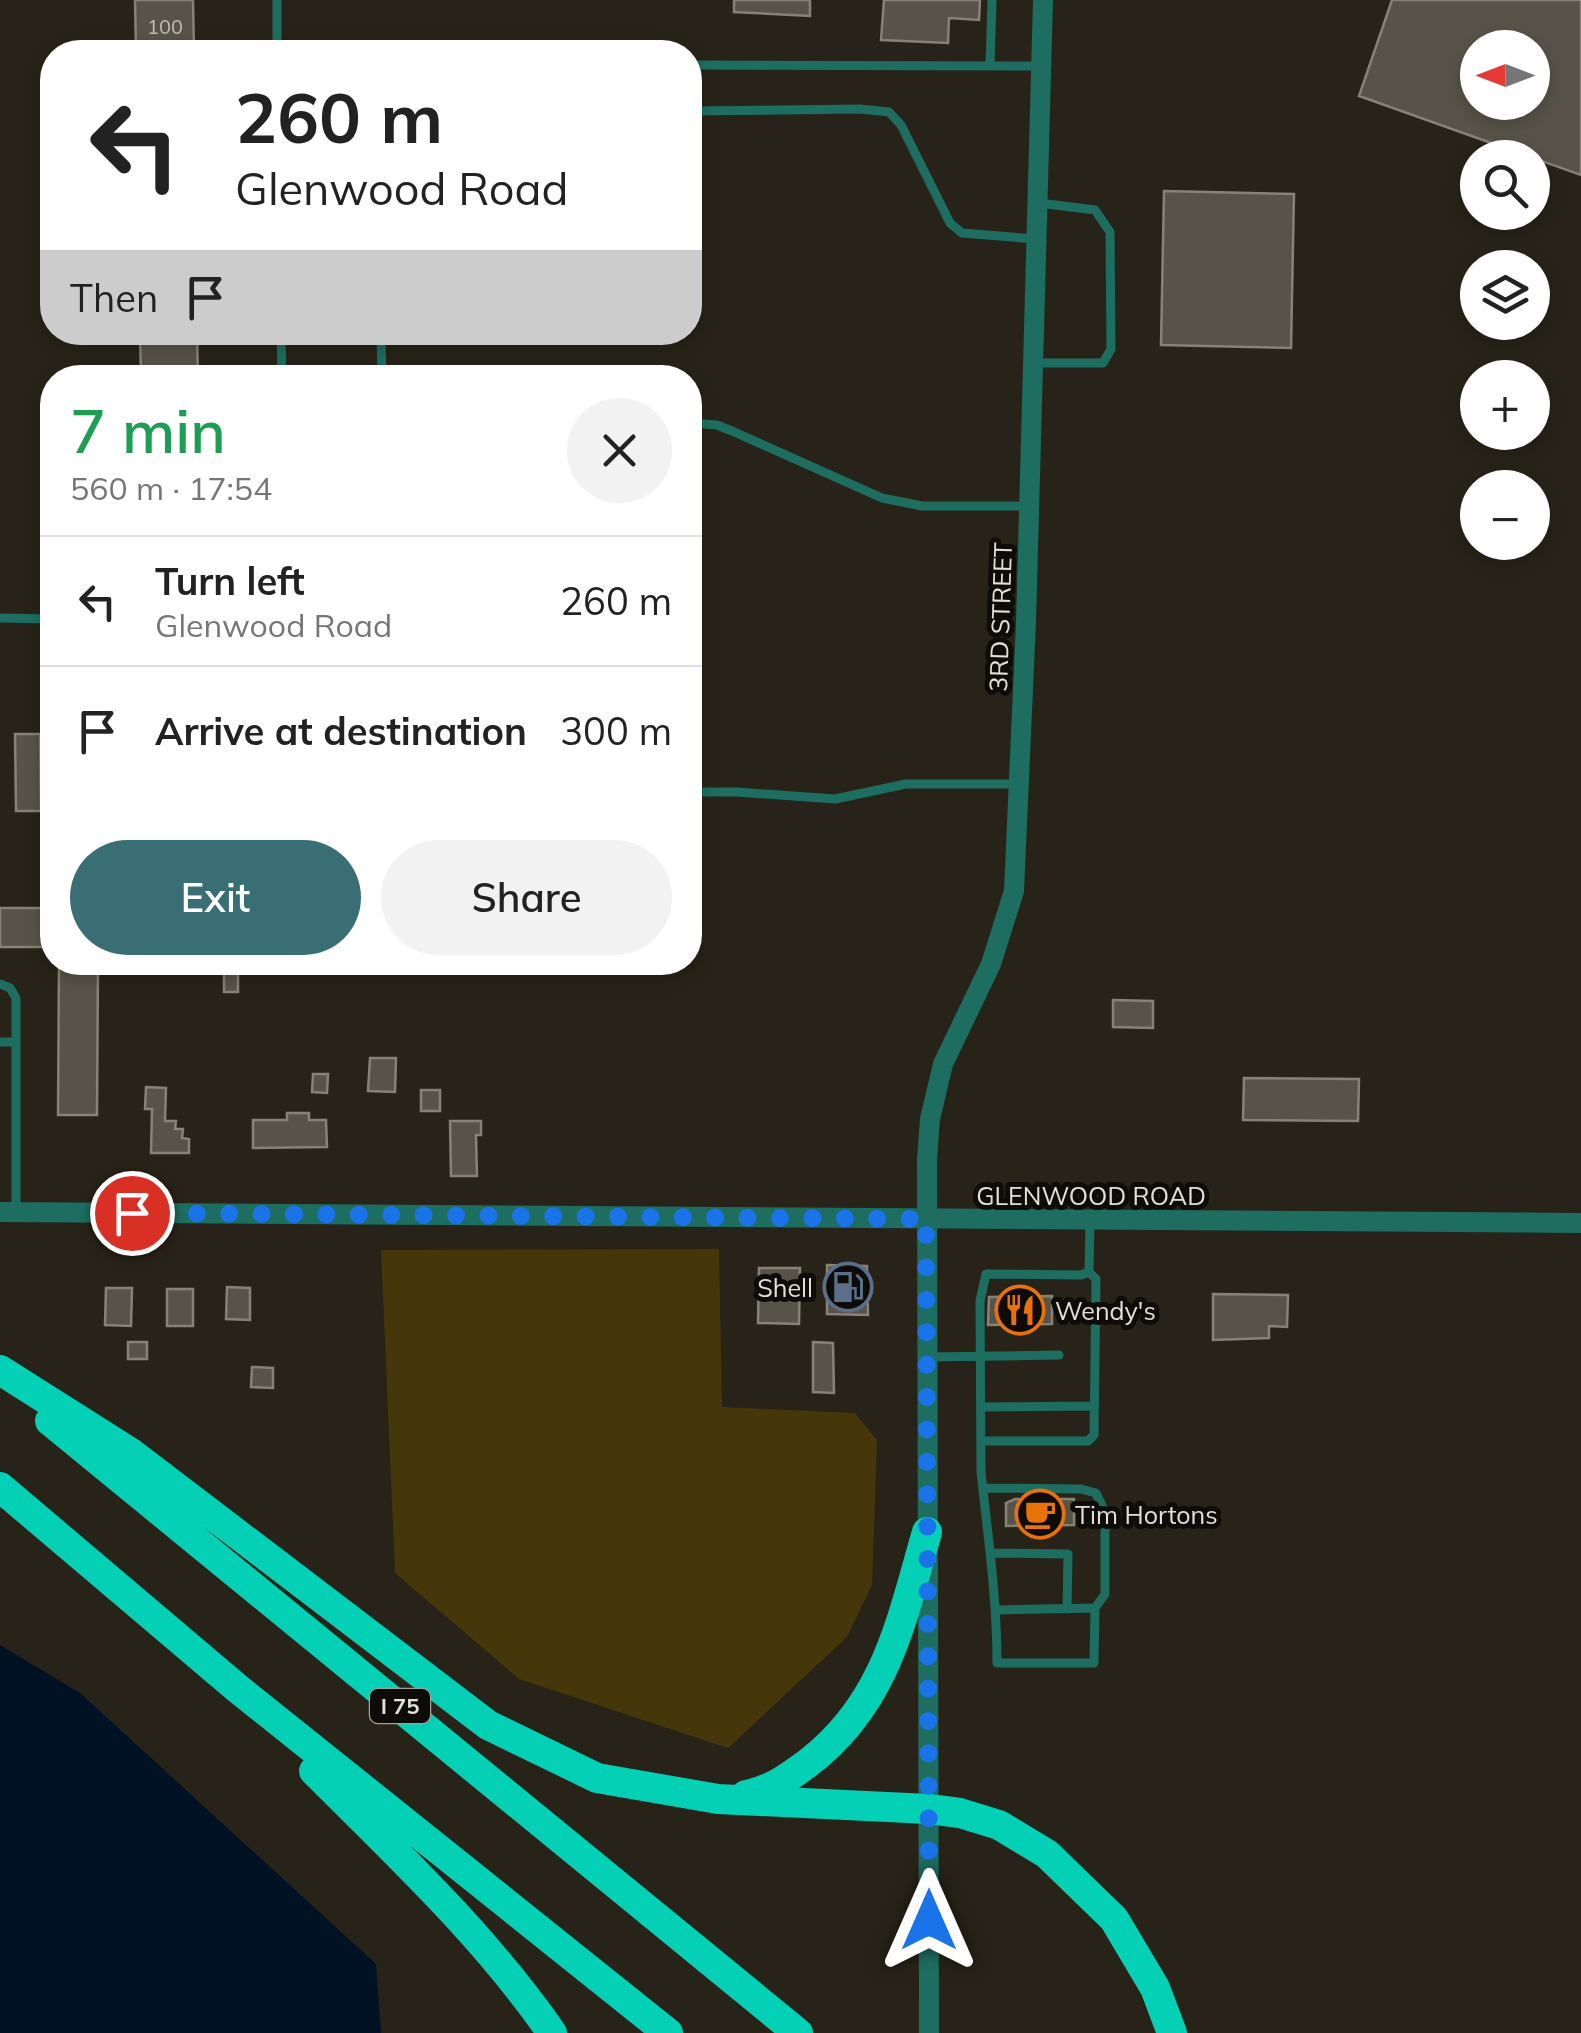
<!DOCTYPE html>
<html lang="en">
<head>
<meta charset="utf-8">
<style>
  body { margin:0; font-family:Mulish,sans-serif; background:#f2f2f2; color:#222; height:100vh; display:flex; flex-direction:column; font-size:38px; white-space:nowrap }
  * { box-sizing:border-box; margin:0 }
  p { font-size:32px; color:#767676 }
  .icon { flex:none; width:55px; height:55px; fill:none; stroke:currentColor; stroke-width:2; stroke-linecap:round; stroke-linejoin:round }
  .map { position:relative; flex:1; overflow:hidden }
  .sheet { position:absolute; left:40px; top:365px; width:662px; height:610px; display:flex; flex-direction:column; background:#fff; border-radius:40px; box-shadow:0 5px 15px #0003 }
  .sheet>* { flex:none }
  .top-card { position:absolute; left:40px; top:40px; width:662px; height:305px; border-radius:40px; box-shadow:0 5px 15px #0003; background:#fff; color:#222; overflow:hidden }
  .needle { width:65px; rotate:270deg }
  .fabs { position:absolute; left:1460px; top:30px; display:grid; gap:20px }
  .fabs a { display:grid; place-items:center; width:90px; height:90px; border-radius:50%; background:#fff; box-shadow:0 5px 15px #0003; font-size:50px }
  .pin { position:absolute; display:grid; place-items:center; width:85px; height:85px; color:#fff; margin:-42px; border:5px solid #fff; border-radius:50%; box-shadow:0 2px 10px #0007 }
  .me { position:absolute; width:110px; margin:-55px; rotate:0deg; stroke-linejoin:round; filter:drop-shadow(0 0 8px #0008) }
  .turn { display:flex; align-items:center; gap:35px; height:210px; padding:0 30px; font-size:45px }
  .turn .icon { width:130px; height:130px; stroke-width:2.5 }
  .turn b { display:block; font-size:70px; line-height:85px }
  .then { display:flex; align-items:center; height:95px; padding:0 30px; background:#0003; gap:20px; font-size:38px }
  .round { display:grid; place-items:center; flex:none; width:105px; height:105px; border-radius:52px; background:#f2f2f2 }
  .overview { display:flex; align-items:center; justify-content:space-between; height:170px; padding:0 30px }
  h1 { font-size:60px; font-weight:600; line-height:75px; color:#1e9e55 }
  .primary-button { display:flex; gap:20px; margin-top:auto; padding:20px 30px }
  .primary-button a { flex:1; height:115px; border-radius:60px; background:#386e74; color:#fff; font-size:40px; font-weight:600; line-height:115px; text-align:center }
  .primary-button a+a { background:#f2f2f2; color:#222 }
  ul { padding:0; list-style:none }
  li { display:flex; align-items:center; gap:30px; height:130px; padding:0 30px; border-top:2px solid #e0e0e0 }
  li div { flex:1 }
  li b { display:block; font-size:38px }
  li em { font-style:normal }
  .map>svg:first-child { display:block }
  .green { fill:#46370a }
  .water { fill:#021225 }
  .building { fill:#585348; stroke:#878276; stroke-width:2.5; fill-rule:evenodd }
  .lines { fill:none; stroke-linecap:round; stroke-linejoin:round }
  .service { stroke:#1d6e60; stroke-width:9 }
  .tertiary { stroke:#1d6e60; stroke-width:20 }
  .motorway { stroke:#04d0b6; stroke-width:30 }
  .route { stroke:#1a73e8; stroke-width:18; stroke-dasharray:0 32.4 }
  .labels { text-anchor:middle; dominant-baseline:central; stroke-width:10; stroke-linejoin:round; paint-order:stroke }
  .number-label { font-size:20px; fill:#c0bdb6 }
  .shield { fill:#0e0c08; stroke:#a3a09b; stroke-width:2.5 }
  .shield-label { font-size:22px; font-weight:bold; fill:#e3e0da }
  .street-label { font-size:25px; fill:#e3e0da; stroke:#0e0c08 }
  .poi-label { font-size:25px; fill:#e3e0da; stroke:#0e0c08; text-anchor:start }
</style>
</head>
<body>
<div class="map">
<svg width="1581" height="2033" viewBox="0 0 1581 2033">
  <rect width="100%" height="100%" fill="#272318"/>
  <path class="green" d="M719 1249 722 1407 855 1413 877 1440 872 1585 847 1637 728 1748 519 1679 395 1573 381 1250Z"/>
  <path class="water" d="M0 1645 80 1693 376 1964 381 2033H0Z"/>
  <path class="building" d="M135 0H193L194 52H136Z
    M734 0H810V16L734 12Z
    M884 0H980L979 20 949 18 948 43 881 40Z
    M1392 0H1581V175L1359 96ZM1478 48H1532V102H1478Z
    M1164 191 1294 194 1291 348 1161 345Z
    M140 332H197L198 378H141Z
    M15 734H40L41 811H16Z
    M0 908H52V947H0Z
    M59 962H98L97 1115H58Z
    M224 962H238V992H224Z
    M1113 1000 1153 1001V1028L1113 1027Z
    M370 1058H396L395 1092 368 1091Z
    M313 1074H328L327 1093 312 1092Z
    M1244 1078 1359 1079 1358 1121 1243 1120Z
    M146 1087 166 1088 165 1121H176L175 1129H183L182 1138 189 1139V1153H151L152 1109H145Z
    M421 1090H440V1111H421Z
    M287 1113H309V1120H326L327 1147 253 1148V1120H287Z
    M450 1121H481V1135H476L477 1176H451Z
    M827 1265 867 1266 868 1315 827 1314Z
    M759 1268H800L799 1324 758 1323Z
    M227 1287 250 1288V1320L226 1319Z
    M106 1288H132L131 1326 105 1325Z
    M167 1289H193V1326H167Z
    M1213 1294 1288 1295 1287 1327 1269 1326V1338L1213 1340Z
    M1052 1296V1324L988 1325 989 1297Z
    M128 1342H147V1359H128Z
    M813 1342 833 1343 834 1393 813 1392Z
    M252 1367 273 1368V1388L251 1387Z
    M1015 1499H1074V1525L1006 1526V1503Z"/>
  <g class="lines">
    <path class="service" d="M277 0V52
      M690 65 1041 66
      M990 66 992 0
      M690 111 860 109 889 112 901 125 950 223 962 233 1035 239
      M281 332 282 378
      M381 332 382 378
      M1035 363H1103L1111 349 1110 232 1095 210 1039 203
      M690 423 717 425 732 431 882 498 922 506H1029
      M0 618 52 619
      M690 792H737L835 799 906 784H1020
      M0 984 10 988 16 998V1210
      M0 1042H16
      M929 1357 1059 1355
      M981 1407 1094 1406
      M981 1441H1088L1094 1435 1096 1279 1089 1272 1090 1220
      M983 1488 1081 1489 1096 1493 1105 1512V1594L1095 1608 1094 1663H997C997 1598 988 1537 981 1472L980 1301 986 1274 1081 1275 1089 1272
      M993 1553 1068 1554 1067 1609
      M997 1610 1095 1608"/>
    <path class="tertiary" d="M0 1212 1581 1223
      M929 2033 927 1160 930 1119 943 1064 991 964 1014 891 1026 622 1043 0"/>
    <path class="motorway" d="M0 1370 131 1453 488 1725 597 1778 718 1799 929 1809 960 1813 999 1825 1047 1854 1114 1919 1155 1988 1172 2033
      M50 1421 798 2033
      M0 1487 237 1688 668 2033
      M314 1771C398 1855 484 1935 552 2033
      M746 1795C770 1791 789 1777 808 1763 886 1703 901 1622 927 1532"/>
  </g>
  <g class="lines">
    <path class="route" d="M132 1213 926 1219 929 1920"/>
  </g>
  <defs>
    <g id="fuel-ring" transform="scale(2.5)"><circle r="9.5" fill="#0e0c08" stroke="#5c6f8a" stroke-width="1.5"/><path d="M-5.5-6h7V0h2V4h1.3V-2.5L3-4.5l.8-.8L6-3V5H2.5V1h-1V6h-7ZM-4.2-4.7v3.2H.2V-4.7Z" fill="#5c6f8a"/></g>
    <g id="restaurant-ring" transform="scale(2.5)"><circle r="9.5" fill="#0e0c08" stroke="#e8710a" stroke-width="1.5"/><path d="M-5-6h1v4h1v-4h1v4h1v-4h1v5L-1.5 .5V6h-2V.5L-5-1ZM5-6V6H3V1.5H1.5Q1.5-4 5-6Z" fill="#e8710a"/></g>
    <g id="cafe-ring" transform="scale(2.5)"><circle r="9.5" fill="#0e0c08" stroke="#e8710a" stroke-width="1.5"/><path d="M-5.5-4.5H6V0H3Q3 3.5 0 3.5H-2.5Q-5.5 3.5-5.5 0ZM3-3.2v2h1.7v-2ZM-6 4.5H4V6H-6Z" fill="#e8710a"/></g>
  </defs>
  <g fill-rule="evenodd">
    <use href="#fuel-ring" x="848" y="1287"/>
    <use href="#restaurant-ring" x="1020" y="1310"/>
    <use href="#cafe-ring" x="1040" y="1514"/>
  </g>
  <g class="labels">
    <g class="number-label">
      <text x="165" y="26">100</text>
    </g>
    <rect class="shield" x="370" y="1689" width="60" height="34" rx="8"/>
    <g class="shield-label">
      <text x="400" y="1706">I 75</text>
    </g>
    <g class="street-label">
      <text transform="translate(1000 617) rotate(-88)">3RD STREET</text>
      <text x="1091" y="1195">GLENWOOD ROAD</text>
    </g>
    <g class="poi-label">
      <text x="813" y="1287" text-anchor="end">Shell</text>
      <text x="1055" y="1310">Wendy's</text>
      <text x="1075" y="1514">Tim Hortons</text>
    </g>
  </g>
</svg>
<div class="fabs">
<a><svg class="needle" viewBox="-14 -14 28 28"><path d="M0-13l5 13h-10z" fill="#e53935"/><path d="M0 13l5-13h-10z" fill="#767676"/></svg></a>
<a><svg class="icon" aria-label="search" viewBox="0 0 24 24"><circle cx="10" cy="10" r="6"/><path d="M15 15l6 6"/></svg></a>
<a><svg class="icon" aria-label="layers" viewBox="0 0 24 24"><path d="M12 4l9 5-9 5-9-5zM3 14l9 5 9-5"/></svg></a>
<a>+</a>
<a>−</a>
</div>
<div class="pin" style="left:132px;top:1213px;background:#d93025"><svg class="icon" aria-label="arrive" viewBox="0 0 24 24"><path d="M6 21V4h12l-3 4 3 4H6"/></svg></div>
<svg class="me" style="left:929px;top:1920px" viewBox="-20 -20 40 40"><path d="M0-17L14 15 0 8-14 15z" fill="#1a73e8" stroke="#fff" stroke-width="4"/></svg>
<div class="top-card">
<div class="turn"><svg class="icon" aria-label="left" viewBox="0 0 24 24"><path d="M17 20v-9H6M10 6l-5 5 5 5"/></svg><div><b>260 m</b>Glenwood Road</div></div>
<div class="then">Then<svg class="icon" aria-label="arrive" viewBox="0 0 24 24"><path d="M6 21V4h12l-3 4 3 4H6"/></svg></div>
</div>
<section class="sheet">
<div class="overview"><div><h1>7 min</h1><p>560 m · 17:54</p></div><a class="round"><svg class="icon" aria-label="close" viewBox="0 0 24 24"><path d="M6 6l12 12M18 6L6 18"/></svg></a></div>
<ul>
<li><svg class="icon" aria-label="left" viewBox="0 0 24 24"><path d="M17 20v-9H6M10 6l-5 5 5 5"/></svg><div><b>Turn left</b><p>Glenwood Road</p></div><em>260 m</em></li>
<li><svg class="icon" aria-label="arrive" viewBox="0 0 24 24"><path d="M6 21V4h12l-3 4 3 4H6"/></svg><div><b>Arrive at destination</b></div><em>300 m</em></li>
</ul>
<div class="primary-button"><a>Exit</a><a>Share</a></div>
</section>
</div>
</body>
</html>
